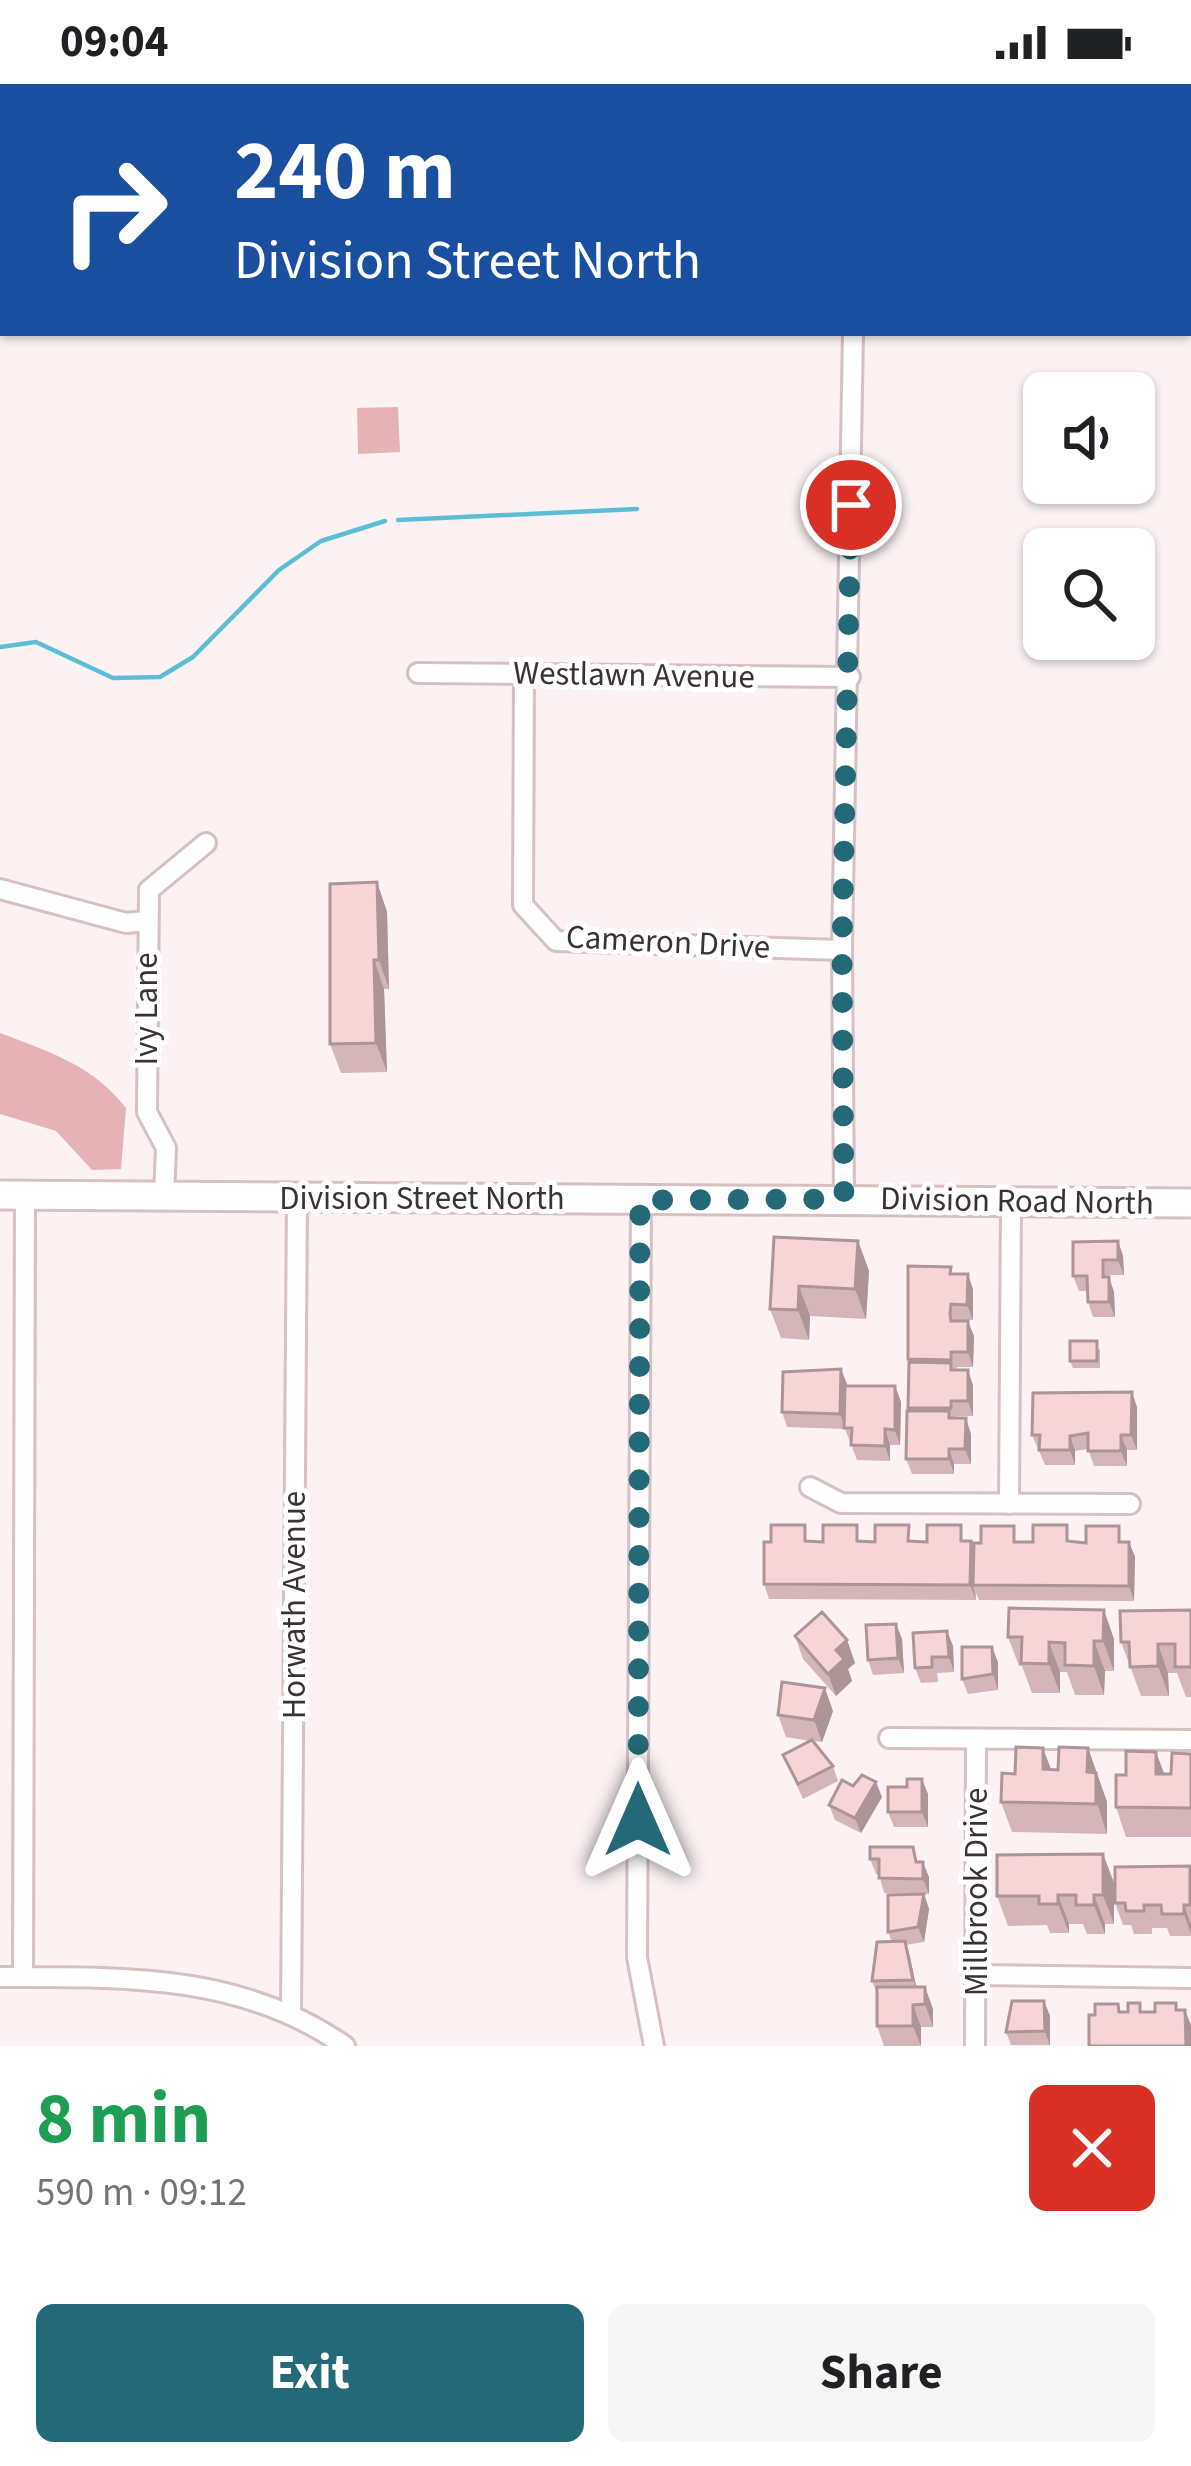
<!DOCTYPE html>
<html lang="en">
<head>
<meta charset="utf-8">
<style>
  body { margin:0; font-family:"Source Sans 3",sans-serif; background:#f6f6f6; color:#202124; height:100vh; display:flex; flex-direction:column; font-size:45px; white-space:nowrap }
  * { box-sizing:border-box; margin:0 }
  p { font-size:39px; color:#757577 }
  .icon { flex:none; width:66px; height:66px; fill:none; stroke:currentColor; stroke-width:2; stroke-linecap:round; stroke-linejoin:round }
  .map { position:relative; height:1962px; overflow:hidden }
  .sheet { display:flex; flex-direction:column; background:#fff; flex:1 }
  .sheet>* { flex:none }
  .top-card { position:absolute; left:0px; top:0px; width:1191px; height:252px; box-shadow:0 3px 9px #0004; background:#1a4fa0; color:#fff; overflow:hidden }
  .fabs { position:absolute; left:1023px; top:288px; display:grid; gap:24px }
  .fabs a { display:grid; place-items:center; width:132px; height:132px; border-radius:18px; background:#fff; box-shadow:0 3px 9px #0004; font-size:60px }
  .pin { position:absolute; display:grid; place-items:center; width:102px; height:102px; color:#fff; margin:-51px; border:6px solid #fff; border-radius:50%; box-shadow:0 3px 12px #0007 }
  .me { position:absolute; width:132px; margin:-66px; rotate:0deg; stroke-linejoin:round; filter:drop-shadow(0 0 9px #0008) }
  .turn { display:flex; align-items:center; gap:42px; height:252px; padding:0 36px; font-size:54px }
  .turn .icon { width:156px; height:156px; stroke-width:2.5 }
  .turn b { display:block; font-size:84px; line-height:102px }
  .round { display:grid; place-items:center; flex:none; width:126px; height:126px; border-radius:18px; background:#f6f6f6 }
  .head { display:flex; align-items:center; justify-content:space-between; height:204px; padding:0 36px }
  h1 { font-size:72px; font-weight:700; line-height:90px; color:#1e9e55 }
  .action { display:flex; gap:24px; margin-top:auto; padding:24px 36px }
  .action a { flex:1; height:138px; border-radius:18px; background:#236978; color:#fff; font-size:48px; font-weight:700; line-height:138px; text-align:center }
  .action a+a { background:#f6f6f6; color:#202124 }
  .status { display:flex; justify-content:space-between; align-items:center; height:84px; padding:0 60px; background:#fff; direction:ltr }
  .status svg { height:33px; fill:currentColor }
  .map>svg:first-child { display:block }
  .green { fill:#e6b2b6 }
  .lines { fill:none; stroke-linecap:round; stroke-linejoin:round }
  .stream { stroke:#5cbed5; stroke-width:4.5 }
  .street-casing { stroke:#d7c0c2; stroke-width:24 }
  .secondary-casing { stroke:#d7c0c2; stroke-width:33 }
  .street { stroke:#fff; stroke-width:18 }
  .secondary { stroke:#fff; stroke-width:27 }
  .wall { fill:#d4b6b8 }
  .shaded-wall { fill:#ad9496 }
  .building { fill:#f7d4d6; stroke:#ad9496; stroke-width:3 }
  .route { stroke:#236978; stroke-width:21; stroke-dasharray:0 37.8 }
  .labels { text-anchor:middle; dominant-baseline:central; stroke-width:10; stroke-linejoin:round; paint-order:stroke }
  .street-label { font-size:33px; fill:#3b3233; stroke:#fff }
</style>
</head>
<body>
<div class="status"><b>09:04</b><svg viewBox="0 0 49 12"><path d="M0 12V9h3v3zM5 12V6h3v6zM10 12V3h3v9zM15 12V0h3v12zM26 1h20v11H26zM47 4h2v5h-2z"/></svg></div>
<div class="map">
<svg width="1191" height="1962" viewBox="0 0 1191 1962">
  <rect width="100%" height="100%" fill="#fcf2f3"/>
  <path class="green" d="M398 323 400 368 358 370 357 324Z
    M0 949C48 967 94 982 126 1024L121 1085 92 1086 56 1047 0 1030Z"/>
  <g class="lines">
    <path class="stream" d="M398 436 637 425
      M0 563 36 558 113 594 160 593 193 573 279 486 321 457 385 437"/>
    <g class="street-casing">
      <path id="street" d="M852 0V3
        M1068 0V3
        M0 109H3
        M418 589 850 593
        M524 589 523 821 556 857 842 866
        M0 805 126 839 146 837
        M164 1112 166 1064 147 1028 149 806 206 759
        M844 1115 842 866 853 249
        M641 1116 637 1873 654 1962
        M810 1403 841 1419 1130 1420
        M1009 1420 1011 1118
        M889 1654 1191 1656
        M975 1891 1191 1894
        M0 1893C121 1893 241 1889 345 1962
        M23 1893 25 1111
        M291 1930 297 1113
        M975 1962 976 1655"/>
    </g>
    <g class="secondary-casing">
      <path id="secondary" d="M0 1111 1191 1119"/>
    </g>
    <use href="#street" class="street"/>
    <use href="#secondary" class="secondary"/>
  </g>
  <path class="wall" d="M377 798 387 828 389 905H384L387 988 341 989 330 960Z
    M858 1157 869 1187 866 1235 810 1232 809 1256 781 1254 770 1225Z
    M1118 1157 1123 1172 1124 1191H1108L1114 1208 1115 1233H1093L1088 1218V1207H1079L1073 1192Z
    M953 1190 973 1205V1236H956V1237L974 1252 973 1283H957V1286L973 1301V1332H956V1334L971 1350V1380H954V1390H912L906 1375 909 1327 908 1275Z
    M1100 1265V1284H1073L1070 1277Z
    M847 1300V1302H895L901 1318 900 1361H890V1377L857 1376 845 1345 787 1343 782 1328Z
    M1137 1323V1366H1127V1382H1094L1088 1365 1075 1367V1381H1045L1032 1351Z
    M810 1457H971L974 1465 1020 1458H1129L1135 1473 1134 1517 979 1516 976 1509V1516L769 1515 764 1500Z
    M1191 1526V1613H1186L1177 1589H1168L1169 1612H1141L1121 1558Z
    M896 1540 902 1555 904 1589 873 1591 868 1576Z
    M947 1547 953 1562 954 1588 937 1589 938 1598 921 1599 915 1584Z
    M795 1552 847 1556 855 1579 848 1585 852 1597 836 1612 803 1575Z
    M1008 1553 1114 1555V1587H1105L1104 1611H1075L1067 1588H1060V1609H1032L1022 1582H1019Z
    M998 1578V1606L968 1610 962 1595Z
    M833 1627 822 1658 813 1657 833 1682 838 1697 803 1715 783 1671 811 1657 786 1653 778 1631Z
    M1088 1664 1107 1718V1750L1012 1748 1001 1718 1015 1690 1058 1686Z
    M1191 1670V1753H1126L1116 1723 1164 1690H1171Z
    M907 1703 928 1710V1743H894L888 1728Z
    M882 1713 861 1749 835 1736 829 1721Z
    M1103 1770 1114 1799V1840H1105V1850H1087L1083 1840H1069V1849H1050L1047 1841 1008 1842 997 1812Z
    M870 1775 919 1778 929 1793V1810L884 1809 879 1790H876Z
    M1191 1785V1852H1170L1167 1844H1152V1850H1134L1131 1841H1123L1115 1819Z
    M924 1810 929 1825 924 1858 906 1861 916 1903H925L933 1925V1943H921V1962H884L877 1942V1910L872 1897 892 1858 888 1848Z
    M1044 1917 1050 1932V1961H1011L1006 1948Z"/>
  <path class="shaded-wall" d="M377 798 387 828 389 905 379 876Z
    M374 876 384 905 387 988 376 959Z
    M858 1157 869 1187 866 1235 855 1205Z
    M1118 1157 1123 1172 1124 1191 1118 1176Z
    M968 1190 973 1205V1236L967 1221Z
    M1109 1193 1114 1208 1115 1233 1109 1218Z
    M799 1202 810 1232 809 1256 798 1226Z
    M968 1237 974 1252 973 1283 968 1268Z
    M841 1285 847 1300 846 1345 840 1330Z
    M968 1286 973 1301V1332L968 1317Z
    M895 1302 901 1318 900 1361 895 1346Z
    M1132 1308 1137 1323V1366L1131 1351Z
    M966 1334 971 1350V1380L965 1365Z
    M885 1345 890 1361V1377L885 1362Z
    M1121 1351 1127 1366V1382L1121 1367Z
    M1070 1352 1075 1367V1381L1070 1366Z
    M949 1365 954 1380V1390L949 1375Z
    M971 1457 976 1473 973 1501 976 1516 970 1501Z
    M1129 1458 1135 1473 1134 1517 1129 1502Z
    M1104 1526 1114 1555V1587L1103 1557Z
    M896 1540 902 1555 904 1589 898 1574Z
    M947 1547 953 1562 954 1588 949 1573Z
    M847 1556 855 1579 848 1585 852 1597 836 1612 828 1590 836 1566Z
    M1094 1557 1105 1587 1104 1611 1094 1582Z
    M1049 1558 1060 1588V1609L1049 1580Z
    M1158 1560 1168 1589 1169 1612 1158 1582Z
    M992 1563 998 1578V1606L993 1590Z
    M825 1604 833 1627 822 1658 814 1636Z
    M1043 1664 1054 1693 1043 1685Z
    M1088 1664 1107 1718V1750L1087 1688Z
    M1156 1668 1167 1697 1156 1690Z
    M922 1695 928 1710V1743L922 1728Z
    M876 1698 882 1713 861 1749 855 1734Z
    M1103 1770 1114 1799V1840L1103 1811Z
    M923 1778 929 1793V1810L923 1795Z
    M924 1810 929 1825 924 1858 918 1843Z
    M1058 1811 1069 1840V1849L1058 1820Z
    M1094 1811 1105 1840V1850L1094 1821Z
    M1184 1821 1191 1841V1850L1184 1830Z
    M905 1857 910 1873 918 1911 913 1896Z
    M925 1903 933 1925V1943L925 1920Z
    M1044 1917 1050 1932V1962L1045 1947Z
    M913 1921 921 1943V1962L913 1942Z
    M1185 1926 1191 1941V1962H1186Z"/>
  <path class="building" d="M377 798 379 876H374L376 959 330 960V800Z
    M774 1153 858 1157 855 1205 799 1202 798 1226 770 1225Z
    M1118 1157V1176H1103V1193H1109V1218H1088L1087 1192H1073V1158Z
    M908 1182 951 1183 950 1190H968L967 1221 951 1220 950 1230 951 1237H968V1268H951V1276L908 1275Z
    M1070 1257H1097V1277H1070Z
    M909 1278 951 1279V1286H968V1317H951V1324H908Z
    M841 1285 840 1330 782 1328 783 1288Z
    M845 1302H895V1346L885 1345V1362L851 1361 852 1344H844Z
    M1132 1308 1131 1351H1121V1367H1088V1349L1070 1352V1366H1039L1040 1351H1032L1033 1309Z
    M907 1327H949V1334H966L965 1365H949V1375H906Z
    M771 1441H805V1457L823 1458V1441H857V1457L875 1458V1441H909L908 1457 927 1458V1441H961V1457H971L970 1501 764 1500V1458H771Z
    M1033 1441H1067V1457L1086 1459V1442H1119V1458H1129V1502L973 1501 974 1459H981V1442H1014V1458H1033Z
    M1009 1524 1104 1526 1103 1557H1094V1582L1065 1581V1559L1049 1558V1580L1021 1579 1022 1553H1008Z
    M1191 1526V1583H1175V1560H1158V1582L1130 1583 1129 1558H1121L1120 1527Z
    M822 1528 847 1556 836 1566 844 1575 828 1590 795 1552Z
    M896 1540 898 1574 868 1576 866 1541Z
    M947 1547 949 1573H932V1583L915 1584 913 1549Z
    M962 1563H992L993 1590 962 1595Z
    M782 1598 825 1604 814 1636 778 1631Z
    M812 1656 833 1682 798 1700 783 1671Z
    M1016 1663 1043 1664V1685L1058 1686 1059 1663 1088 1664 1087 1688 1096 1689V1720L1001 1718 1002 1689 1015 1690Z
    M1126 1667 1156 1668V1690H1171L1172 1669 1191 1670V1724L1116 1723V1691H1126Z
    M862 1691 876 1698 855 1734 829 1721 842 1696 853 1702Z
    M907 1695H922V1728H888V1703H907Z
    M870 1763H913L916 1778H923V1795L879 1794V1775H870Z
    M1103 1770V1811H1094V1821H1076V1811H1058V1820H1039V1812H997V1771Z
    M1190 1782V1821H1184V1830H1162L1161 1821H1144V1827H1126L1125 1819H1115V1783Z
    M924 1810 918 1843 888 1848V1811Z
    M905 1857 913 1896 872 1897 877 1858Z
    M877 1903H925V1920L913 1921V1942H877Z
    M1012 1917H1044L1045 1947 1006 1948Z
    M1128 1919H1140V1928H1155V1919H1176V1926H1185L1186 1962H1089V1931H1095V1920H1118L1119 1928H1128Z"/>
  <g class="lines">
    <path class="route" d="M638 1736 640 1116 844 1115 842 866 851 421"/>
  </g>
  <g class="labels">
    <g class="street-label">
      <text transform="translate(634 591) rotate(1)">Westlawn Avenue</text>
      <text transform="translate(668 858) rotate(3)">Cameron Drive</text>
      <text transform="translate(146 925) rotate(-90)">Ivy Lane</text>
      <text x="422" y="1114">Division Street North</text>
      <text transform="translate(1017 1117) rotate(1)">Division Road North</text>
      <text transform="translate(294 1521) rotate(-90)">Horwath Avenue</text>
      <text transform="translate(976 1808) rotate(-90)">Millbrook Drive</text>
    </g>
  </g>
</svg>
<div class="fabs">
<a><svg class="icon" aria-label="sound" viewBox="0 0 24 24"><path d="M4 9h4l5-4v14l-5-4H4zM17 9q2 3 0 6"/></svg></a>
<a><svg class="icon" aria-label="search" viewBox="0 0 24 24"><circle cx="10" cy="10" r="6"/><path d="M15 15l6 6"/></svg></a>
</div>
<div class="pin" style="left:851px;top:421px;background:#d93025"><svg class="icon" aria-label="arrive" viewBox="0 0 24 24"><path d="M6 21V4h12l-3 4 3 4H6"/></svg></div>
<svg class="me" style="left:638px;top:1736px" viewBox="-20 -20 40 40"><path d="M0-17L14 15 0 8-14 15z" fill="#236978" stroke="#fff" stroke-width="4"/></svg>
<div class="top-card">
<div class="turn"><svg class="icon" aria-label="right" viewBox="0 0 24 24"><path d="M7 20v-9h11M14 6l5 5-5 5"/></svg><div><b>240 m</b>Division Street North</div></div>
</div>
</div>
<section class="sheet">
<div class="head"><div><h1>8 min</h1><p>590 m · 09:12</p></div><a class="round" style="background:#d93025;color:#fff"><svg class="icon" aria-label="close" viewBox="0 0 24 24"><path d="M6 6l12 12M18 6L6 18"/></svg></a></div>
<div class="action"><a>Exit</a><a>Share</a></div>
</section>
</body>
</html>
